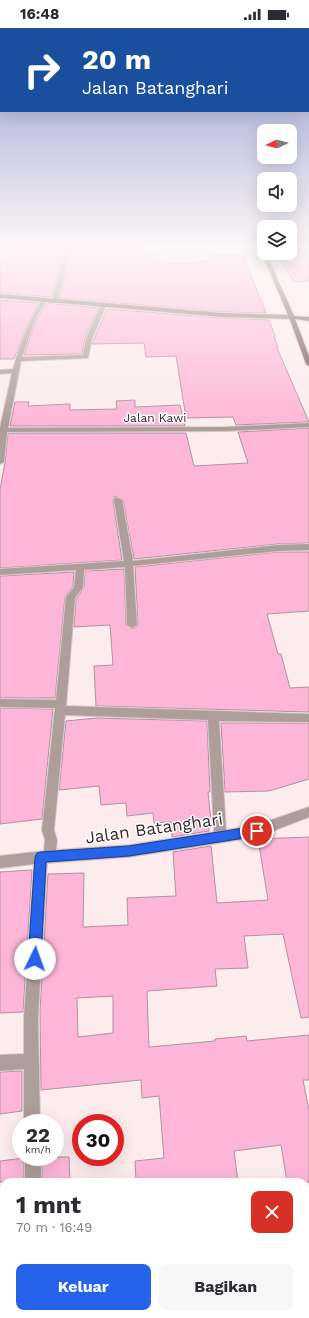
<!DOCTYPE html>
<html lang="id">
<head>
<meta charset="utf-8">
<style>
  body { margin:0; font-family:"Work Sans",sans-serif; background:#f7f7f7; color:#2b2b33; height:100vh; display:flex; flex-direction:column; font-size:15px; white-space:nowrap }
  * { box-sizing:border-box; margin:0 }
  p { font-size:13px; color:#7c7c81 }
  .icon { flex:none; width:22px; height:22px; fill:none; stroke:currentColor; stroke-width:2; stroke-linecap:round; stroke-linejoin:round }
  .map { position:relative; flex:1; overflow:hidden }
  .details { position:absolute; left:0px; top:1150px; width:309px; height:140px; display:flex; flex-direction:column; background:#fff; border-radius:12px 12px 0 0; box-shadow:0 4px 16px #0002 }
  .details>* { flex:none }
  .banner { position:absolute; left:0px; top:0px; width:309px; height:84px; box-shadow:0 4px 16px #0002; background:#1a4fa0; color:#fff; overflow:hidden }
  .needle { width:26px; rotate:264deg }
  .fabs { position:absolute; left:257px; top:96px; display:grid; gap:8px }
  .fabs a { display:grid; place-items:center; width:40px; height:40px; border-radius:8px; background:#fff; box-shadow:0 4px 16px #0002; font-size:20px }
  .speed { position:absolute; left:12px; top:1086px; display:flex; gap:8px; font-size:20px; font-weight:700; text-align:center }
  .speed>* { display:grid; place-content:center; width:52px; height:52px; border-radius:50%; background:#fff; box-shadow:0 4px 16px #0002; line-height:1 }
  .speed small { font-size:10px; font-weight:400 }
  .speed .limit { border:6px solid #d22; background:#fff; color:#111 }
  .pin { position:absolute; display:grid; place-items:center; width:34px; height:34px; color:#fff; margin:-17px; border:2px solid #fff; border-radius:50%; box-shadow:0 1px 4px #0007 }
  .me { position:absolute; width:44px; margin:-22px; rotate:3deg; stroke-linejoin:round; filter:drop-shadow(0 0 3px #0008) }
  .turn { display:flex; align-items:center; gap:14px; height:84px; padding:0 16px; font-size:18px }
  .turn .icon { width:52px; height:52px; stroke-width:2.5 }
  .turn b { display:block; font-size:28px; line-height:34px }
  .round { display:grid; place-items:center; flex:none; width:42px; height:42px; border-radius:8px; background:#f7f7f7 }
  .summary { display:flex; align-items:center; justify-content:space-between; height:68px; padding:0 16px }
  h1 { font-size:24px; font-weight:700; line-height:30px }
  .button { display:flex; gap:8px; margin-top:auto; padding:8px 16px }
  .button a { flex:1; height:46px; border-radius:8px; background:#2563eb; color:#fff; font-size:16px; font-weight:700; line-height:46px; text-align:center }
  .button a+a { background:#f7f7f7; color:#2b2b33 }
  .status { display:flex; justify-content:space-between; align-items:center; height:28px; padding:0 20px; background:#fff; direction:ltr }
  .status svg { height:11px; fill:currentColor }
  .map>svg:first-child { display:block }
  .building { fill:#fdb6d7; stroke:#b0919f; fill-rule:evenodd }
  .lines { fill:none; stroke-linecap:round; stroke-linejoin:round }
  .street-casing { stroke:#d9c9cb; stroke-width:2 }
  .secondary-casing { stroke:#d9c9cb; stroke-width:2 }
  .primary-casing { stroke:#d9c9cb; stroke-width:2 }
  .street { fill:#ad9e9b; fill-rule:evenodd }
  .secondary { fill:#8c7672; fill-rule:evenodd }
  .primary { fill:#745a55; fill-rule:evenodd }
  .route { fill:#2563eb; stroke:#184099 }
  .labels { text-anchor:middle; dominant-baseline:central; stroke-width:3; stroke-linejoin:round; paint-order:stroke }
  .far-street-label { font-size:12px; fill:#382a2c; stroke:#fff }
  .near-street-label { font-size:17px; fill:#382a2c; stroke:#fff }
</style>
</head>
<body>
<div class="status"><b>16:48</b><svg viewBox="0 0 49 12"><path d="M0 12V9h3v3zM5 12V6h3v6zM10 12V3h3v9zM15 12V0h3v12zM26 1h20v11H26zM47 4h2v5h-2z"/></svg></div>
<div class="map">
<svg width="309" height="1290" viewBox="0 0 309 1290">
  <rect width="100%" height="100%" fill="#fcecee"/>
  <path class="building" d="M20 217H66L52 269 0 265V229L6 218 20 219Z
    M72 217H128V219H144L145 225 157 224 159 236 198 235V233H209L208 228 243 227 266 285 223 284 60 270Z
    M290 217H301L309 231V253L294 254 278 226 290 225Z
    M0 272 38 275 24 305 14 331H0Z
    M47 275 98 280 85 310 82 326 24 327 37 291Z
    M107 281 223 290 269 292 275 308H274L278 320H277L309 394 236 397 233 389 186 390 176 328 146 329 144 315 92 316Z
    M135 372V379L180 377 185 398H10L15 374H29L28 378 70 376V382L117 381 116 373Z
    M309 400V515L278 516 134 531 123 472 115 468 113 472 122 532 0 540V462L5 434 8 405H186L194 438 248 435 238 404Z
    M278 524H309V583L267 586 278 626H281L290 660 309 659V684L96 678 94 638 113 637 110 597 74 599 76 571 84 559 85 543 124 541 126 597 133 601 138 597 135 539Z
    M74 544 73 558 65 569 55 670H0V548Z
    M0 680 53 681 42 791 0 796Z
    M97 690 207 693 210 764H208L211 793H208L209 803 172 809 171 794 154 795 153 785 127 788 126 775 101 777 99 758 59 762 66 693Z
    M221 695H309V751L269 763 225 764Z
    M309 809V989L301 990 283 906 244 908 248 940 215 941 217 958 147 963 149 1019 215 1013V1011L246 1008 247 1013 309 1007V1052H303L309 1082V1154H287L281 1117 234 1123 238 1154H136L135 1133 164 1130 159 1068 142 1070 141 1052 41 1062 40 983 48 846 84 845 83 899 128 897 127 870 176 868 173 824 211 818 217 875 268 872 258 811ZM113 968V1005L78 1009 77 970Z
    M32 842 23 984 0 985V844Z
    M22 1043V1083L0 1086V1044Z
    M42 1129H69L70 1154H42Z
    M24 1130V1154H0V1133Z"/>
  <g class="lines">
    <g class="street-casing">
      <path id="street" d="M67 217H71L58 273 55 275 52 273Z
        M42 271 47 272 36 290 22 329 83 327 86 311 100 278 103 276 106 278 92 311 88 330 21 333 8 400 226 399 309 395V399L226 403 7 404 4 434 0 436V400L12 345 0 346V342L13 341C19 318 29 293 42 271Z
        M115 470H118L122 472 133 533 278 517 309 516V522L278 523 133 538 137 597 132 600 127 597 125 539 84 542 83 559 75 570 66 678 309 686V694L219 693 226 802 257 797 309 779V789L257 809 129 829 47 835 38 989 40 1095H24V1041L0 1043V1027L24 1026V989L34 836 0 840V828L44 823 45 812 42 802 55 680 0 679V671L56 672 66 569 74 559 76 542 0 547V541L124 533 114 472ZM65 687 208 692 214 804 129 817 56 822 57 812 54 802Z
        M25 1129H41V1154H25Z
        M305 1280H309V1290H285L286 1286H305Z
        M33 1286H51V1290H33Z"/>
    </g>
    <g class="secondary-casing">
      <path id="secondary" d="M0 266 223 285 292 287 295 289 292 291 223 289 0 270Z"/>
    </g>
    <g class="primary-casing">
      <path id="primary" d="M258 217H262L264 225H266L294 288 309 289V293L295 291 309 328V338L306 336 289 289Z"/>
    </g>
    <use href="#street" class="street"/>
    <use href="#secondary" class="secondary"/>
    <use href="#primary" class="primary"/>
  </g>
  <linearGradient id="sky" x2="0" y2="1"><stop stop-color="#939ed1"/><stop offset="0.55" stop-color="#fef6f7"/><stop offset="1" stop-color="#fef6f7" stop-opacity="0"/></linearGradient>
  <rect width="309" height="397" fill="url(#sky)"/>
  <path class="route" d="M257 798 261 799 262 803 261 806 257 808 129 828 46 834 41 931 39 936 35 937 30 936 28 931 35 829 37 825 41 824 129 818Z"/>
  <g class="labels">
    <g class="far-street-label">
      <text x="155" y="390">Jalan Kawi</text>
    </g>
    <g class="near-street-label">
      <text transform="translate(154 800) rotate(-8)">Jalan Batanghari</text>
    </g>
  </g>
</svg>
<div class="fabs">
<a><svg class="needle" viewBox="-14 -14 28 28"><path d="M0-13l5 13h-10z" fill="#e53935"/><path d="M0 13l5-13h-10z" fill="#7c7c81"/></svg></a>
<a><svg class="icon" aria-label="sound" viewBox="0 0 24 24"><path d="M4 9h4l5-4v14l-5-4H4zM17 9q2 3 0 6"/></svg></a>
<a><svg class="icon" aria-label="layers" viewBox="0 0 24 24"><path d="M12 4l9 5-9 5-9-5zM3 14l9 5 9-5"/></svg></a>
</div>
<div class="speed"><div>22<small>km/h</small></div><div class="limit">30</div></div>
<div class="pin" style="left:257px;top:803px;background:#d93025"><svg class="icon" aria-label="arrive" viewBox="0 0 24 24"><path d="M6 21V4h12l-3 4 3 4H6"/></svg></div>
<svg class="me" style="left:35px;top:931px" viewBox="-20 -20 40 40"><circle r="19" fill="#fff"/><path d="M0-13L10 11 0 6-10 11z" fill="#2563eb"/></svg>
<div class="banner">
<div class="turn"><svg class="icon" aria-label="right" viewBox="0 0 24 24"><path d="M7 20v-9h11M14 6l5 5-5 5"/></svg><div><b>20 m</b>Jalan Batanghari</div></div>
</div>
<section class="details">
<div class="summary"><div><h1>1 mnt</h1><p>70 m · 16:49</p></div><a class="round" style="background:#d93025;color:#fff"><svg class="icon" aria-label="close" viewBox="0 0 24 24"><path d="M6 6l12 12M18 6L6 18"/></svg></a></div>
<div class="button"><a>Keluar</a><a>Bagikan</a></div>
</section>
</div>
</body>
</html>
